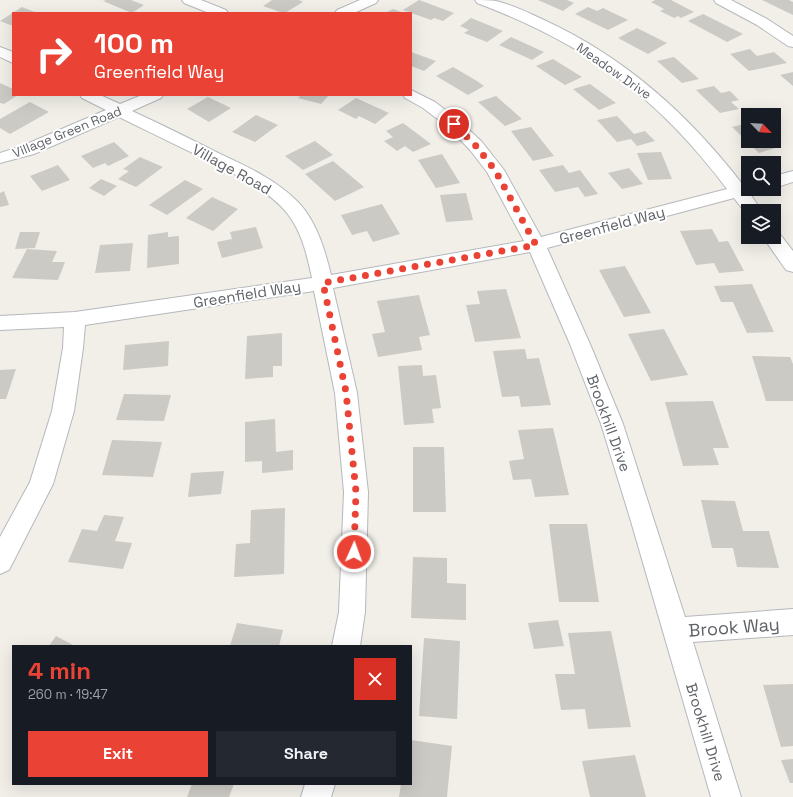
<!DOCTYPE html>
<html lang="en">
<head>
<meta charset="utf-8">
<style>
  body { margin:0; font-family:"Space Grotesk",sans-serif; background:#242831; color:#f1f3f6; height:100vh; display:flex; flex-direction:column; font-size:15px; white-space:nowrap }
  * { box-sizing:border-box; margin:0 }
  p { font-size:13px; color:#9ea1a6 }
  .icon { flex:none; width:22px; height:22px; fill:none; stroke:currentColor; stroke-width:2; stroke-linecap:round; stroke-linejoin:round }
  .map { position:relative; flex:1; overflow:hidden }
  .sheet { position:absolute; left:12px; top:645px; width:400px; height:140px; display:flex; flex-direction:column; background:#171b24; border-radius:0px; box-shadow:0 4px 16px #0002 }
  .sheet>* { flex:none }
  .hud { position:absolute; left:12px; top:12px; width:400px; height:84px; border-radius:0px; box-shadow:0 4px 16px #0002; background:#ea4335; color:#fff; overflow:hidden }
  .needle { width:26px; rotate:115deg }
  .fabs { position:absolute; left:741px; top:108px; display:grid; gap:8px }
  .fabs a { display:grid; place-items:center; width:40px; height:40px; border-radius:0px; background:#171b24; box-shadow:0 4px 16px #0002; font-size:20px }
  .pin { position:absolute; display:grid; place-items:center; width:34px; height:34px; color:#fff; margin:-17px; border:2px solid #fff; border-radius:50%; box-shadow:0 1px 4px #0007 }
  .me { position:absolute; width:44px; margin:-22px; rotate:2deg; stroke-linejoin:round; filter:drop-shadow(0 0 3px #0008) }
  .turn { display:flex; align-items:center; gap:14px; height:84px; padding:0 16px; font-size:18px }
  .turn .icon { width:52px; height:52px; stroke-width:2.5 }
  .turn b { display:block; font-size:28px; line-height:34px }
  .round { display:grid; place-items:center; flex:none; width:42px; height:42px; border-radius:0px; background:#242831 }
  .head { display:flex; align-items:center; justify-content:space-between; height:68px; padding:0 16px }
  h1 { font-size:24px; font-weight:700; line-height:30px; color:#ea4335 }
  .cta { display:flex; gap:8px; margin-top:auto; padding:8px 16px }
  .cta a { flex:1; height:46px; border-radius:0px; background:#ea4335; color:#fff; font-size:16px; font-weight:700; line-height:46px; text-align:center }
  .cta a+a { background:#242831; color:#f1f3f6 }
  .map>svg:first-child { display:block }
  .building { fill:#cccac5 }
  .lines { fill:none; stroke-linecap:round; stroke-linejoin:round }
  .minor-casing { stroke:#b5b8bc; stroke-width:2 }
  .minor { fill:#fff; fill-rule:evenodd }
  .route { stroke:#ea4335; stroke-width:7; stroke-dasharray:0 12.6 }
  .labels { text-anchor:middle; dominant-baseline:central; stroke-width:4; stroke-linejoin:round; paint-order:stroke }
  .far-street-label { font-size:13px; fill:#5f6368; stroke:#fff }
  .street-label { font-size:15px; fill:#5f6368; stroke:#fff }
  .near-street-label { font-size:18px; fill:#5f6368; stroke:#fff }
</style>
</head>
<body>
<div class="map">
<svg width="793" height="797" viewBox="0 0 793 797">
  <rect width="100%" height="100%" fill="#f1efe8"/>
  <path class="building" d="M106 0H131L144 5 132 13 103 1Z
    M272 0H299L303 2 285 13H283L263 6Z
    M419 0 454 13 443 21 434 18 431 20 403 10Z
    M538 0H567L574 3 563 11Z
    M655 0H671L694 12 681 18 678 16 674 18 660 11 664 9 651 2Z
    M762 0H789L793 2V15Z
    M22 7 37 13H13V26L0 21Z
    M588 7 597 11 603 8 628 20 608 30 575 14Z
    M393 9 403 13H385Z
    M703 14 743 34 727 42 688 21Z
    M471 18 503 31 487 42 464 33 469 30 460 26Z
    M637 28 667 43 648 54 618 38Z
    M511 37 544 52 532 60 499 45Z
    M750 49 757 56 774 52 787 63 749 71 730 54Z
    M411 52 436 61 424 71 411 66Z
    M674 57 699 79 682 83 657 61Z
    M553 59 582 77 565 85 536 66Z
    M453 67 477 81 484 86 468 95 436 76Z
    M793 72V86L780 75Z
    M0 83 13 89V95H18L4 104 0 103Z
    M590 84 616 103 599 110 573 89Z
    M714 86 721 93 730 91 739 100 731 102 739 109 720 113 696 90Z
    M301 95H329L321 104 298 98Z
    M496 96 522 119 505 126 478 102Z
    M208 97 231 108 209 122 187 109Z
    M356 98 389 113 375 124 359 116 356 119 338 110Z
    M30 102 49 112 10 134 0 128V119Z
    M256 115 278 125 255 142 232 132Z
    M617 116 634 134 645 131 655 141 637 146 631 139 617 142 597 120Z
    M403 123 431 144 413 152 405 146 397 151 384 141 393 137 386 131Z
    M748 123V141H772L779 147 759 153 732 127Z
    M531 127 554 156 533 161 511 131Z
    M315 141 333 155 303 170 285 156Z
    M114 142 129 156 108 166 105 163 93 168 81 156Z
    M661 152 672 179 648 180 637 153Z
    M442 154 460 183 436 188 418 160Z
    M140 157 163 167 136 187 118 179 129 171 123 169Z
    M333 161 364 187 335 201 305 174Z
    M58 165 70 180 42 191 30 176Z
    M563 165 569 173 580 170 598 194 585 197 578 187 555 192 539 170Z
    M629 168 643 184 622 189 608 173Z
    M101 179 117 186 104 196 89 188Z
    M185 180 203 189 167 215 149 205Z
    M4 191 9 205 0 207V193Z
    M466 193 473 220 446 222 440 195Z
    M212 197 238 209 213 231 186 218Z
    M382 204 400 234 373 242 367 231 352 235 341 215Z
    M256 227 263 248 222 258 217 242 232 239 230 232Z
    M712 229 719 242 728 241 744 271 719 273 714 263 696 265 680 231Z
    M20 232H40L35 248 15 249Z
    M168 232V237L179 236V264L147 268 148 235Z
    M133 243 130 271 95 273 100 245Z
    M27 249 57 251 52 262H65L58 280 12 278Z
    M625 266 651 313 624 317 599 270Z
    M752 284 774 332 747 333 733 302H721L714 286Z
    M506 289 521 338 475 342 466 305 480 304 477 291Z
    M419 295 430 335 419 337 422 350 378 357 372 334 385 332 377 301Z
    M664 329 688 375 651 381 628 334Z
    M282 333V366H273V377L245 379 247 336Z
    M169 341 168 366 123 370 125 345Z
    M525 349 527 359 539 358 551 405 521 407 519 396 502 397 493 351Z
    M752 356 790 357 793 364V401H766Z
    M422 365 423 376 436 375 441 408 432 409 434 423 404 425 398 366Z
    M16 369 6 399H0V370Z
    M124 394 171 395 164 421 116 420Z
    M713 401 729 448H713L719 465 683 466 665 402Z
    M275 419 276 452 293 450V470L262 473V461L245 462V422Z
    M553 428 569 495 535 497 531 479 513 480 509 461 524 459 518 430Z
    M112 440 162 442 153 477 102 475Z
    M413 447H444L446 512H413Z
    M224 471 221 494 188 497 191 473Z
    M701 500 735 501 743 531H769L779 568 737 567 733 548H712Z
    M285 508 284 574 234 577 236 544 250 543 251 510Z
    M104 515 124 517 115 541 132 543 123 569 68 562 82 529 97 531Z
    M549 524H587L599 602H559Z
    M413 557 447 558V583L466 584V620L411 618Z
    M558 620 564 646 534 649 528 623Z
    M237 623 283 630 279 646H230Z
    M611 631 631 727 588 729 585 709 561 710 555 674H575L568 633Z
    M56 636 75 646H49Z
    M424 638 460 641 457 719 419 716Z
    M793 684V746L781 747 763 685Z
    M411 740 452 746 447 797H399L401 784H411Z
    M635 755 646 797H590L582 761Z
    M793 759V783H790L781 760Z
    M192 784H234L229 797H187Z"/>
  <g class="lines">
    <g class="minor-casing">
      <path id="minor" d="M182 0H201L226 10 228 13H209L184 3Z
        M360 0H378L376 3 354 13H335L337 10Z
        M475 0C482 0 490 0 496 1 513 5 529 13 544 20 626 58 688 114 743 185L748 183V189H757L754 193 750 194 762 211H748V216L734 198 547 248 590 344 623 424 685 617 793 609V635L693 642 741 797H711L630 518 601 424 570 344 530 252 333 288 357 393 368 492 365 612 360 646H332L339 612 344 492 335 393 314 291 85 325 83 348 74 411 53 484 9 570 0 574V537L30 482 52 411 63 348 64 327 0 330V316L75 312 312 278C307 255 302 232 287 213 268 189 228 171 201 157 173 144 146 130 119 117L34 154 0 163V153L22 146 106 110 82 98 80 95H100L120 104 142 95H163L161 98 132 111C160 124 187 137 214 151 244 165 276 179 299 203 317 223 325 250 331 275L524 241 487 172 470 150 448 127 423 108 405 98 403 95H411V90L435 102 460 121 482 142 504 170 541 237 727 189C657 96 586 44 477 3Z
        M714 0H731L767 19 793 36V47L788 46 757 25 716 3Z
        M0 47 13 52V63L0 57Z
        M793 171V182L774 188V176Z
        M774 231 779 233 793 251V272L786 270 763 237H774Z
        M305 784H335L331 797H301Z"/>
    </g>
    <use href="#minor" class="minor"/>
  </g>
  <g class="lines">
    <path class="route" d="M354 552 356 492 346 392 323 283 536 245 495 170 476 146 454 124"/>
  </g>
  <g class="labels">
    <g class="far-street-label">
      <text transform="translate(614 71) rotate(35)">Meadow Drive</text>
      <text transform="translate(67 132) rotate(-22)">Village Green Road</text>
    </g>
    <g class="street-label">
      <text transform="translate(232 169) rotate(29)">Village Road</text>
      <text transform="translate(612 225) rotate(-15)">Greenfield Way</text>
      <text transform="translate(247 294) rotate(-9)">Greenfield Way</text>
      <text transform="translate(609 423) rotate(70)">Brookhill Drive</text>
      <text transform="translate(706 732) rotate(73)">Brookhill Drive</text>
    </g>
    <g class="near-street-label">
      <text transform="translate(734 627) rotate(-4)">Brook Way</text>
    </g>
  </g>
</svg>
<div class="fabs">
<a><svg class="needle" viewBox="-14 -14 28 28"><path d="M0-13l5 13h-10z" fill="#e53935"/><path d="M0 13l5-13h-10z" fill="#9ea1a6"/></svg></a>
<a><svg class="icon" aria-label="search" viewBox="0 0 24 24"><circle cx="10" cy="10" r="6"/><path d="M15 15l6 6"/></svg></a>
<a><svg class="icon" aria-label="layers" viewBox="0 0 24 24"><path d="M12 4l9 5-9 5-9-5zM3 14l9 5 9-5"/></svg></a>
</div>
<div class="pin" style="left:454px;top:124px;background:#d93025"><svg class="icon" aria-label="arrive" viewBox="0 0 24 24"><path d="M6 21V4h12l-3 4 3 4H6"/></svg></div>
<svg class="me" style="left:354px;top:552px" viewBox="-20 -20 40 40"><circle r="17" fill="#ea4335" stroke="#fff" stroke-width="3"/><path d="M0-11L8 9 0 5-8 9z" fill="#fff"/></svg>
<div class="hud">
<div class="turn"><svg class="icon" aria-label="right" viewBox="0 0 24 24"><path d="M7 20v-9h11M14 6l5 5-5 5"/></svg><div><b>100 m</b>Greenfield Way</div></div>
</div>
<section class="sheet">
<div class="head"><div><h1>4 min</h1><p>260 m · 19:47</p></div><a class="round" style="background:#d93025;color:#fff"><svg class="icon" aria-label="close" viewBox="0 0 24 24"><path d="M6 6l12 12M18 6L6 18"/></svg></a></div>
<div class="cta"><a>Exit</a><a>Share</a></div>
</section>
</div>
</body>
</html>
